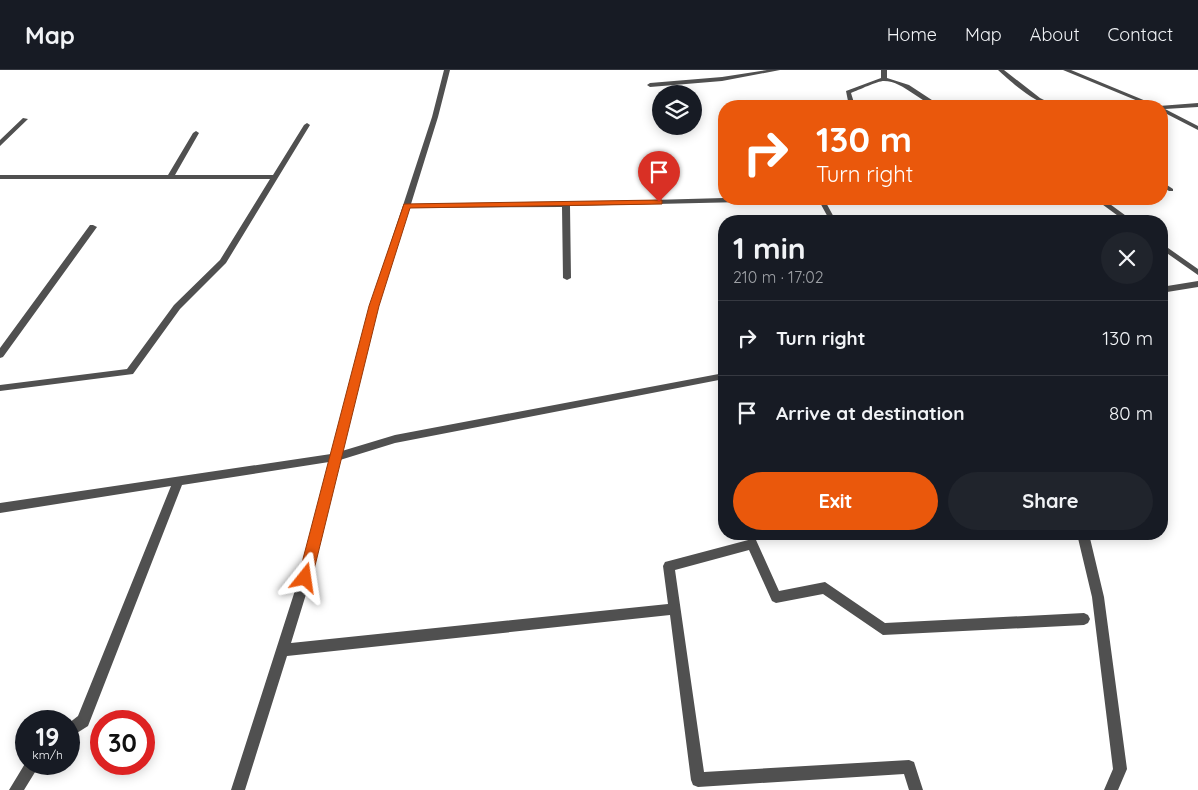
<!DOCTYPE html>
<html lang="en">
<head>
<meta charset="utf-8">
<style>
  body { margin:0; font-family:Quicksand,sans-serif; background:#20242c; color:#f1f3f6; height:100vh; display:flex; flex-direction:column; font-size:19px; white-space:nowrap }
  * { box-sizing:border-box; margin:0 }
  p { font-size:16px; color:#9ea1a6 }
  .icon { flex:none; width:28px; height:28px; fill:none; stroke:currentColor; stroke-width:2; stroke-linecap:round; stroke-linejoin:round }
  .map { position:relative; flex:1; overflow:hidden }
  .details { position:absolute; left:718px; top:145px; width:450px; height:325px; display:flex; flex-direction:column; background:#171b24; border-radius:20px; box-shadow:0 2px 12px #0003 }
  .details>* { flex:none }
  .top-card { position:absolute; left:718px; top:30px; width:450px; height:105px; border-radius:20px; box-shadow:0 2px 12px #0003; background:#ea580c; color:#fff; overflow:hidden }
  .buttons { position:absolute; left:652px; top:15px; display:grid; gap:10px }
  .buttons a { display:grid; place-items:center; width:50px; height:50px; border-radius:50%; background:#171b24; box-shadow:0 2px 12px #0003; font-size:25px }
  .speed { position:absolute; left:15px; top:640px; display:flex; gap:10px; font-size:25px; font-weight:700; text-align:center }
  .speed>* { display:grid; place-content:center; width:65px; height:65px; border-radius:50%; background:#171b24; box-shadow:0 2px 12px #0003; line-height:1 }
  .speed small { font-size:12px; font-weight:400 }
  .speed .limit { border:8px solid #d22; background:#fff; color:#111 }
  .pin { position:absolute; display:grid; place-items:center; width:42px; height:42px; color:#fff; margin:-51px -21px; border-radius:50% 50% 50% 0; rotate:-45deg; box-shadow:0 0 5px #0007 }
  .pin .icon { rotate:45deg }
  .me { position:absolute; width:55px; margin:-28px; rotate:15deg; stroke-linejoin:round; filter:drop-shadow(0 0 4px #0008) }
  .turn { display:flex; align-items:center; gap:18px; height:105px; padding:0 15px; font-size:22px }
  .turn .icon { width:65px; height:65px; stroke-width:2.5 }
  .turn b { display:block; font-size:35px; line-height:42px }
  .round { display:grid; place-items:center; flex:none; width:52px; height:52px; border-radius:26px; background:#20242c }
  .summary { display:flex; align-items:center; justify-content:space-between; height:85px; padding:0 15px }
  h1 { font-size:30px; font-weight:800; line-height:38px }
  .cta { display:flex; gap:10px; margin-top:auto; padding:10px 15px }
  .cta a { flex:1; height:58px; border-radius:30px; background:#ea580c; color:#fff; font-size:20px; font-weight:800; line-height:58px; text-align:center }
  .cta a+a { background:#20242c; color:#f1f3f6 }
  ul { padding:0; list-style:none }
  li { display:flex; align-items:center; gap:15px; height:75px; padding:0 15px; border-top:1px solid #363941 }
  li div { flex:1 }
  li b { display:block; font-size:19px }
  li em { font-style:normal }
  header { display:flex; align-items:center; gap:30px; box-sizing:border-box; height:70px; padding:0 25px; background:#171b24; border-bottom:1px solid #363941 }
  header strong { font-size:24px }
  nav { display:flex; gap:28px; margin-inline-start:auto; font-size:18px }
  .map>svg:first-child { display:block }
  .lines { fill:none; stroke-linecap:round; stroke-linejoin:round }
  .street { fill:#505050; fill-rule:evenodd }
  .route { fill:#ea580c; stroke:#983908 }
</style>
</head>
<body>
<header>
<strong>Map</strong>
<nav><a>Home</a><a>Map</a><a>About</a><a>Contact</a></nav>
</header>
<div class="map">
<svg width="1198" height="720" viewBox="0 0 1198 720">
  <rect width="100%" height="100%" fill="#fff"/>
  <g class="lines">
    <path class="street" d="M444 0H450L438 47 411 134 543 133 724 128 793 129 789 131 570 136 571 208 567 210 563 208 562 137 409 138 378 236 342 381 395 365 724 303V309L395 373 340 390 311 508 291 573 668 534 663 496 665 492 752 469 756 470 779 521 825 512 885 553 1084 543 1088 545 1090 549 1088 553 1084 555 883 565 823 524 776 533 772 531 749 480 675 500 704 702 909 690 914 692 923 720H909L904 704 698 717 693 715 691 710 670 545 287 586 245 720H231L299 508 329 392 182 415 88 656 69 668V653L78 646 171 416 0 443V433L331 384 370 236 432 47Z
      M767 0H780L722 11 650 17 647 15 650 13 722 7Z
      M881 0H887V8L909 15 941 36C923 37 905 11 884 11 877 11 859 20 851 23L855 36H849L846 21 881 8Z
      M998 0H1004L1040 28 1056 36C1039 37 1011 12 998 0Z
      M1063 0H1071L1158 36H1150Z
      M1198 33V37L1165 39 1198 56V60L1161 41V36H1159Z
      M23 48 28 49 0 76V70Z
      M307 53 310 55 226 193 180 239 133 304 0 321V315L127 299 174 235 220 190 270 109H0V105H168L193 63 196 61 199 63 175 105H273L304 55Z
      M1161 111 1173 119V121H1169L1161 116Z
      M818 129H824L836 151H830Z
      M1095 129H1103L1133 151H1125Z
      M90 155H93L97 157 3 287 0 288V278Z
      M1161 173 1198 199V205L1161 179Z
      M1198 211V217L1161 223V217Z
      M1077 464H1089L1104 527 1127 699 1118 720H1104L1113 699 1092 527Z
      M26 692V694H40L24 720H9Z"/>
  </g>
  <path class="route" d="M659 130H662V134L410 138 379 236 312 508 310 513 305 514 300 513 298 508 369 236 404 134Z"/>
</svg>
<div class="buttons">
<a><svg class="icon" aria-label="layers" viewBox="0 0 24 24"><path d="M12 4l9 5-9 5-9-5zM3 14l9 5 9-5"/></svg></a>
</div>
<div class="speed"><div>19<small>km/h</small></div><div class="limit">30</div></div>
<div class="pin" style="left:659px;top:132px;background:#d93025"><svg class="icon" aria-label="arrive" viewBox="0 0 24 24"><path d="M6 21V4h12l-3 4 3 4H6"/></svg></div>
<svg class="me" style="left:305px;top:508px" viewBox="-20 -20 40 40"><path d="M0-17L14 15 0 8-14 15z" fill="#ea580c" stroke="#fff" stroke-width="4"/></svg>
<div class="top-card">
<div class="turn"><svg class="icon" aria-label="right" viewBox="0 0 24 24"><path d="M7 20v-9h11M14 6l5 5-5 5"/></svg><div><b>130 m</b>Turn right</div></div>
</div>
<section class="details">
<div class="summary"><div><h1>1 min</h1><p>210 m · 17:02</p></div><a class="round"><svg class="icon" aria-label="close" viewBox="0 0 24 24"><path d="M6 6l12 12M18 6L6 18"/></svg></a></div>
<ul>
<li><svg class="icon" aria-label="right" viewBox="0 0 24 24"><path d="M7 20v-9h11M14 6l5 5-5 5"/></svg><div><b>Turn right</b></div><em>130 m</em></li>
<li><svg class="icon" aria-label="arrive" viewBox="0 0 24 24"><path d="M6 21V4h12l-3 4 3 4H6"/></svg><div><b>Arrive at destination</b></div><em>80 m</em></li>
</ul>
<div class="cta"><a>Exit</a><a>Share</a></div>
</section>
</div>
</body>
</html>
